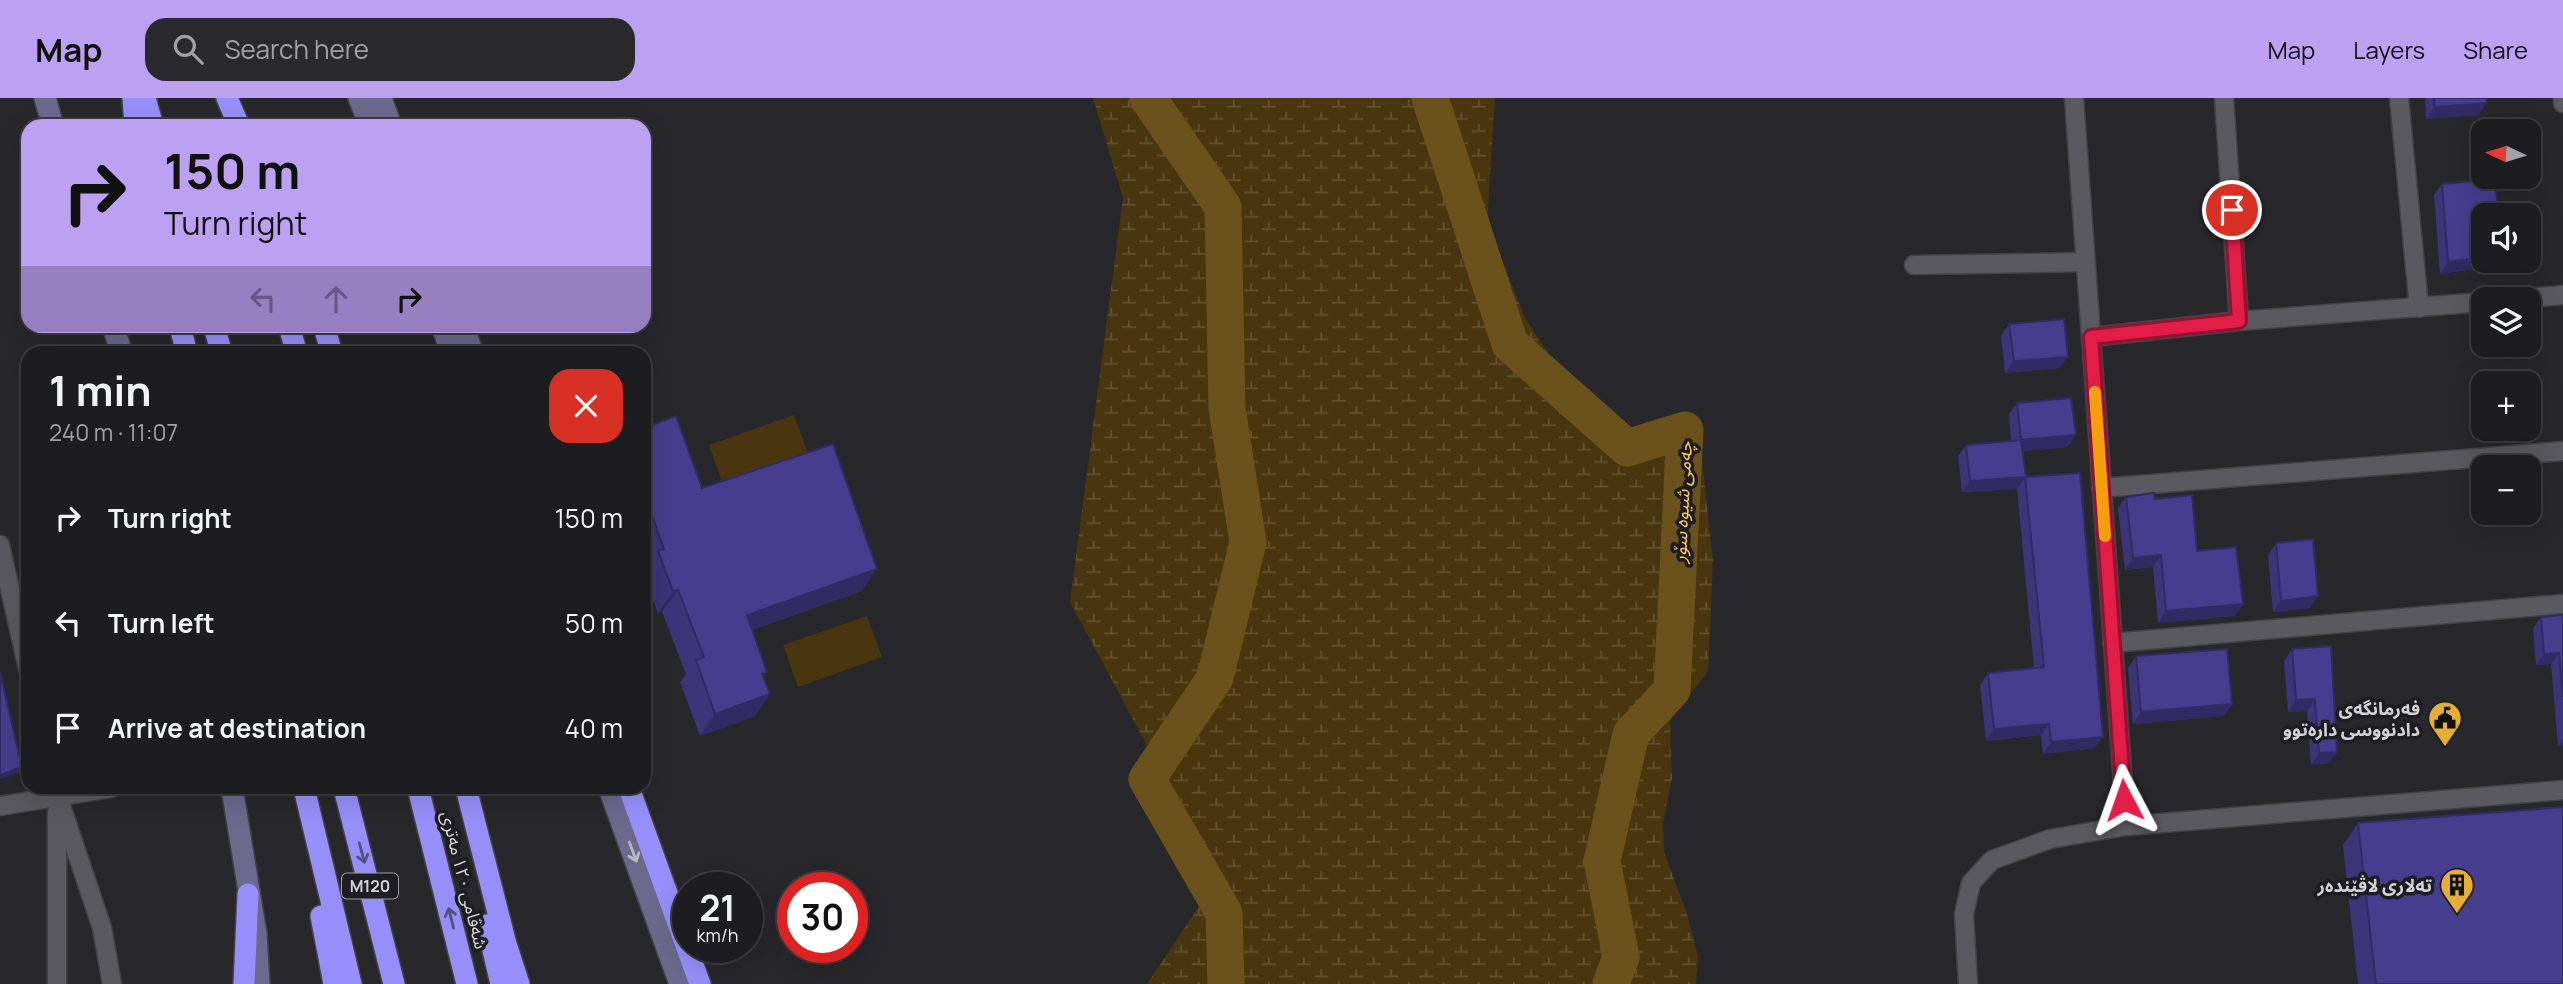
<!DOCTYPE html>
<html lang="en">
<head>
<meta charset="utf-8">
<style>
  body { margin:0; font-family:Manrope,"Noto Sans Arabic",sans-serif; background:#2a2a2e; color:#f1f3f6; height:100vh; display:flex; flex-direction:column; font-size:26px; white-space:nowrap }
  * { box-sizing:border-box; margin:0 }
  p { font-size:23px; color:#a0a2a5 }
  .icon { flex:none; width:38px; height:38px; fill:none; stroke:currentColor; stroke-width:2; stroke-linecap:round; stroke-linejoin:round }
  .map { position:relative; flex:1; overflow:hidden }
  .sheet { position:absolute; left:21px; top:248px; width:630px; height:448px; display:flex; flex-direction:column; background:#1d1d21; border-radius:21px; box-shadow:0 7px 28px #0002,0 0 0 2px #3b3b3f }
  .sheet>* { flex:none }
  .banner { position:absolute; left:21px; top:21px; width:630px; height:214px; border-radius:21px; box-shadow:0 7px 28px #0002,0 0 0 2px #3b3b3f; background:#bca0f2; color:#111; overflow:hidden }
  .needle { width:46px; rotate:274deg }
  .fabs { position:absolute; left:2471px; top:21px; display:grid; gap:14px }
  .fabs a { display:grid; place-items:center; width:70px; height:70px; border-radius:14px; background:#1d1d21; box-shadow:0 7px 28px #0002,0 0 0 2px #3b3b3f; font-size:35px }
  .speed { position:absolute; left:672px; top:774px; display:flex; gap:14px; font-size:35px; font-weight:700; text-align:center }
  .speed>* { display:grid; place-content:center; width:91px; height:91px; border-radius:50%; background:#1d1d21; box-shadow:0 7px 28px #0002,0 0 0 2px #3b3b3f; line-height:1 }
  .speed small { font-size:18px; font-weight:400 }
  .speed .limit { border:10px solid #d22; background:#fff; color:#111 }
  .pin { position:absolute; display:grid; place-items:center; width:60px; height:60px; color:#fff; margin:-30px; border:4px solid #fff; border-radius:50%; box-shadow:0 2px 7px #0007 }
  .me { position:absolute; width:77px; margin:-38px; rotate:356deg; stroke-linejoin:round; filter:drop-shadow(0 0 5px #0008) }
  .turn { display:flex; align-items:center; gap:24px; height:147px; padding:0 28px; font-size:32px }
  .turn .icon { width:91px; height:91px; stroke-width:2.5 }
  .turn b { display:block; font-size:49px; line-height:60px }
  .lanes { display:flex; align-items:center; height:66px; padding:0 28px; background:#0003; justify-content:center; gap:35px; direction:ltr }
  .lanes .off { opacity:.35 }
  .round { display:grid; place-items:center; flex:none; width:74px; height:74px; border-radius:21px; background:#2a2a2e }
  .head { display:flex; align-items:center; justify-content:space-between; height:119px; padding:0 28px }
  h1 { font-size:42px; font-weight:700; line-height:52px }
  ul { padding:0; list-style:none }
  li { display:flex; align-items:center; gap:21px; height:105px; padding:0 28px }
  li div { flex:1 }
  li b { display:block; font-size:26px }
  li em { font-style:normal }
  header { display:flex; align-items:center; gap:42px; box-sizing:border-box; height:98px; padding:0 35px; background:#bca0f2; color:#111 }
  header strong { font-size:33px }
  nav { display:flex; gap:38px; margin-inline-start:auto; font-size:24px }
  .search { width:490px; height:63px; background:#2a2a2e; display:flex; align-items:center; gap:18px; box-sizing:border-box; padding:0 24px; border-radius:21px; color:#a0a2a5; font-size:26px }
  .map>svg:first-child { display:block }
  .grass { fill:#49360e }
  .wetland { fill:url(#wetland-marsh) }
  .lines { fill:none; stroke-linecap:round; stroke-linejoin:round }
  .river { stroke:#6b521c; stroke-width:37 }
  .street-casing { stroke:#434347; stroke-width:21 }
  .secondary-casing { stroke:#434347; stroke-width:24 }
  .highway-casing { stroke:#434347; stroke-width:24 }
  .street { stroke:#59595f; stroke-width:18 }
  .secondary { stroke:#6b698d; stroke-width:21 }
  .highway { stroke:#968ff9; stroke-width:21 }
  .wall { fill:#3d347a }
  .shaded-wall { fill:#322b63 }
  .building { fill:#473d8e; stroke:#322b63; stroke-width:2 }
  .oneway { stroke:#b9b8c4 }
  .oneway2 { stroke:#535083 }
  .route-casing { stroke:#92132f; stroke-width:18 }
  .route { stroke:#e11d48; stroke-width:12 }
  .slow { stroke:#f59e0b; stroke-width:12 }
  .labels { text-anchor:middle; dominant-baseline:central; stroke-width:7; stroke-linejoin:round; paint-order:stroke }
  .shield { fill:#1d1d23; stroke:#9c9ca1; stroke-width:2 }
  .shield-label { font-size:16px; font-weight:bold; fill:#d3d3d7 }
  .poi-label { font-size:18px; font-weight:bold; fill:#d3d3d7; stroke:#1d1d23; text-anchor:end }
  .street-label { font-size:18px; fill:#d3d3d7; stroke:#1d1d23 }
  .water-label { font-size:19px; font-style:italic; fill:#f8c766; stroke:#1d1d23 }
</style>
</head>
<body>
<header>
<strong>Map</strong>
<div class="search"><svg class="icon" aria-label="search" viewBox="0 0 24 24"><circle cx="10" cy="10" r="6"/><path d="M15 15l6 6"/></svg>Search here</div>
<nav><a>Map</a><a>Layers</a><a>Share</a></nav>
</header>
<div class="map">
<svg width="2563" height="886" viewBox="0 0 2563 886">
  <defs>
    <pattern id="wetland-marsh" width="20" height="14" patternUnits="userSpaceOnUse" patternTransform="scale(1.75)"><rect width="20" height="14" fill="#49360e"/><path d="M1 5h8M5 5V1M11 12h8M15 12V8" fill="none" stroke="#625230"/></pattern>
  </defs>
  <rect width="100%" height="100%" fill="#27272c"/>
  <path class="grass" d="M794 317 809 358 724 389 709 347Z
    M867 518 882 559 798 589 783 547Z"/>
  <path class="wetland" d="M1093 0H1495L1487 124 1525 220 1595 326 1701 353 1713 463 1708 573 1670 623 1672 680 1663 726 1664 754 1687 816 1698 859 1696 886H1147L1218 780 1070 504 1123 100Z"/>
  <g class="lines">
    <path class="river" d="M1148 0 1223 109 1227 310 1248 444 1215 580 1147 681 1224 815 1226 886
      M1430 0 1510 246 1627 350 1685 332 1672 592 1631 636 1602 763 1621 859 1611 886"/>
    <g class="street-casing">
      <path id="street" d="M2074 0 2126 728
        M2224 0 2239 223
        M2399 0 2419 210
        M2563 0V5
        M1914 167 2085 164
        M2519 201 2563 197
        M2091 239 2239 223 2483 204
        M2101 390 2563 353
        M0 447 28 571
        M2112 545 2563 506
        M55 690 102 830 112 886
        M0 708 111 690
        M57 714V886
        M1968 886 1964 816 1971 785 1992 762 2050 741 2126 728 2563 692"/>
    </g>
    <g class="secondary-casing">
      <path id="secondary" d="M45 0 53 28
        M359 0 370 28
        M381 0 391 28
        M113 228 122 256
        M442 228 452 256
        M463 228 473 256
        M232 690 256 836 259 886
        M609 690 680 886"/>
    </g>
    <g class="highway-casing">
      <path id="highway" d="M133 0 135 28
        M145 0 153 28
        M227 0 239 28
        M180 228 187 256
        M214 228 222 256
        M289 228 297 256
        M324 228 332 256
        M304 690 351 886
        M344 690 394 886
        M418 690 467 886
        M466 690 506 846 519 886
        M629 690 700 886
        M321 818 334 886
        M487 827 501 886
        M244 886 248 796"/>
    </g>
    <use href="#street" class="street"/>
    <use href="#secondary" class="secondary"/>
    <use href="#highway" class="highway"/>
  </g>
  <path class="wall" d="M2425 0H2486L2487 5 2478 17 2426 21Z
    M2442 86 2494 168 2440 176 2434 97Z
    M2009 226 2060 270 2005 275 2001 238Z
    M2017 305 2068 349 2022 353 2026 379 2095 650 2043 656 2041 637 1986 643 1980 587 1988 575 2034 570 2017 391 1962 394 1958 358 1966 347 2011 343 2009 316Z
    M644 330 702 390 862 493 752 532 764 579 755 618 700 638 680 584 686 576 662 514 658 515 644 478V474L647 469 644 460Z
    M2126 399 2155 401 2197 453 2243 506 2234 518 2158 525 2153 469 2125 472 2118 410Z
    M2276 445 2310 510 2273 514 2268 457Z
    M2563 517V648H2558L2551 566 2536 567 2533 530 2541 519Z
    M2331 548 2337 654 2329 665 2311 667 2307 613 2288 614 2284 563 2292 551Z
    M2136 558 2232 606 2224 618 2133 626 2128 570Z
    M2358 725 2563 886H2358L2343 747Z"/>
  <path class="shaded-wall" d="M2487 5 2478 17 2426 21 2434 9Z
    M2483 159V163H2497L2494 168 2440 176 2448 164Z
    M2068 259 2060 270 2005 275 2014 263Z
    M2076 337 2068 349 2013 354 2021 342Z
    M2025 379 2017 391 1962 394 1970 383Z
    M2161 457 2153 469 2125 472 2133 460Z
    M877 471 862 493 732 539 747 517Z
    M678 492 662 514 658 515 673 493Z
    M2318 498 2310 510 2273 514 2281 503Z
    M2243 506 2234 518 2158 525 2166 513Z
    M2559 555 2551 566 2536 567 2544 556Z
    M770 596 755 618 700 638 715 616Z
    M2315 601 2307 613 2288 614 2296 602Z
    M2232 606 2224 618 2133 626 2141 614Z
    M2049 626 2041 637 1986 643 1994 631Z
    M2103 639 2095 650 2043 656 2051 644Z
    M2563 641V648H2558Z
    M2337 654 2329 665 2311 667 2319 655Z
    M22 669 18 675 0 681V677Z"/>
  <path class="building" d="M2434 0H2486L2487 5 2434 9Z
    M2495 81 2498 117H2483V159L2448 164 2442 86Z
    M2064 221 2068 259 2014 263 2009 226Z
    M2071 300 2076 337 2021 342 2026 379 2080 375 2103 639 2051 644 2049 626 1994 631 1988 575 2044 569 2025 379 1970 383 1966 347 2021 342 2017 305Z
    M676 318 702 390 833 346 877 471 747 517 767 574 762 576 770 596 715 616 696 562 704 559 678 492 673 493 658 453 664 451 644 396V330Z
    M2154 395 2155 401 2192 397 2197 453 2236 449 2243 506 2166 513 2161 457 2133 460 2126 399Z
    M2313 441 2318 498 2281 503 2276 445Z
    M2563 517V599L2559 555 2544 556 2541 519Z
    M2331 548 2337 654 2319 655 2315 601 2296 602 2292 551Z
    M2227 551 2232 606 2141 614 2136 558Z
    M0 574 22 669 0 677Z
    M2563 709V886H2376L2358 725Z"/>
  <defs><path id="oneway-shaft" d="M-6 0H5M1.5-3L5.5 0L1.5 3" fill="none" stroke-width="1.6" stroke-linecap="round" stroke-linejoin="round" transform="scale(1.75)"/></defs>
  <use class="oneway" href="#oneway-shaft" transform="translate(633 754) rotate(70)"/>
  <g class="oneway2">
    <use href="#oneway-shaft" transform="translate(362 755) rotate(75)"/>
    <use href="#oneway-shaft" transform="translate(451 820) rotate(-104)"/>
  </g>
  <g class="lines">
    <g class="route-casing">
      <path id="route" d="M2124 702 2091 239 2239 223 2232 112"/>
    </g>
    <use href="#route" class="route"/>
    <path class="slow" d="M2095 294 2105 438"/>
  </g>
  <defs>
    <g id="civic-pin" transform="scale(1.75)"><path d="M0 17L-7.5 6A9.5 9.5 0 1 1 7.5 6Z" fill="#e4ad35" stroke="#1d1d23"/><path d="M-.6-6.5H3V-4.5H.6V-3L4-1V1h2V6H-6V1h2V-1L-.6-3ZM-1.2 2.5V6h2.4V2.5Z" fill="#111"/></g>
    <g id="building-pin" transform="scale(1.75)"><path d="M0 17L-7.5 6A9.5 9.5 0 1 1 7.5 6Z" fill="#e4ad35" stroke="#1d1d23"/><path d="M-4-6H4V6H1V3H-1V6H-4ZM-2.5-4.3h1.7v1.8h-1.7ZM.8-4.3h1.7v1.8H.8ZM-2.5-1h1.7V.8h-1.7ZM.8-1h1.7V.8H.8Z" fill="#111"/></g>
  </defs>
  <g fill-rule="evenodd">
    <use href="#civic-pin" x="2445" y="620"/>
    <use href="#building-pin" x="2457" y="787"/>
  </g>
  <g class="labels">
    <rect class="shield" x="342" y="775.5" width="56" height="25" rx="5"/>
    <g class="shield-label">
      <text x="370" y="788">M120</text>
    </g>
    <g class="poi-label">
      <text x="2420" y="610">فەرمانگەی<tspan x="2420" dy="21">دادنووسی دارەتوو</tspan></text>
      <text x="2432" y="787">تەلاری لاڤێندەر</text>
    </g>
    <g class="street-label">
      <text transform="translate(465 782) rotate(76)">شەقامی ١٢٠ مەتری</text>
    </g>
    <g class="water-label">
      <text transform="translate(1682 404) rotate(-87)">چەمی شیوە سۆر</text>
    </g>
  </g>
</svg>
<div class="fabs">
<a><svg class="needle" viewBox="-14 -14 28 28"><path d="M0-13l5 13h-10z" fill="#e53935"/><path d="M0 13l5-13h-10z" fill="#a0a2a5"/></svg></a>
<a><svg class="icon" aria-label="sound" viewBox="0 0 24 24"><path d="M4 9h4l5-4v14l-5-4H4zM17 9q2 3 0 6"/></svg></a>
<a><svg class="icon" aria-label="layers" viewBox="0 0 24 24"><path d="M12 4l9 5-9 5-9-5zM3 14l9 5 9-5"/></svg></a>
<a>+</a>
<a>−</a>
</div>
<div class="speed"><div>21<small>km/h</small></div><div class="limit">30</div></div>
<div class="pin" style="left:2232px;top:112px;background:#d93025"><svg class="icon" aria-label="arrive" viewBox="0 0 24 24"><path d="M6 21V4h12l-3 4 3 4H6"/></svg></div>
<svg class="me" style="left:2124px;top:702px" viewBox="-20 -20 40 40"><path d="M0-17L14 15 0 8-14 15z" fill="#e11d48" stroke="#fff" stroke-width="4"/></svg>
<div class="banner">
<div class="turn"><svg class="icon" aria-label="right" viewBox="0 0 24 24"><path d="M7 20v-9h11M14 6l5 5-5 5"/></svg><div><b>150 m</b>Turn right</div></div>
<div class="lanes"><svg class="icon off" aria-label="left" viewBox="0 0 24 24"><path d="M17 20v-9H6M10 6l-5 5 5 5"/></svg><svg class="icon off" aria-label="ahead" viewBox="0 0 24 24"><path d="M12 20V5M6 11l6-6 6 6"/></svg><svg class="icon" aria-label="right" viewBox="0 0 24 24"><path d="M7 20v-9h11M14 6l5 5-5 5"/></svg></div>
</div>
<section class="sheet">
<div class="head"><div><h1>1 min</h1><p>240 m · 11:07</p></div><a class="round" style="background:#d93025;color:#fff"><svg class="icon" aria-label="close" viewBox="0 0 24 24"><path d="M6 6l12 12M18 6L6 18"/></svg></a></div>
<ul>
<li><svg class="icon" aria-label="right" viewBox="0 0 24 24"><path d="M7 20v-9h11M14 6l5 5-5 5"/></svg><div><b>Turn right</b></div><em>150 m</em></li>
<li><svg class="icon" aria-label="left" viewBox="0 0 24 24"><path d="M17 20v-9H6M10 6l-5 5 5 5"/></svg><div><b>Turn left</b></div><em>50 m</em></li>
<li><svg class="icon" aria-label="arrive" viewBox="0 0 24 24"><path d="M6 21V4h12l-3 4 3 4H6"/></svg><div><b>Arrive at destination</b></div><em>40 m</em></li>
</ul>
</section>
</div>
</body>
</html>
